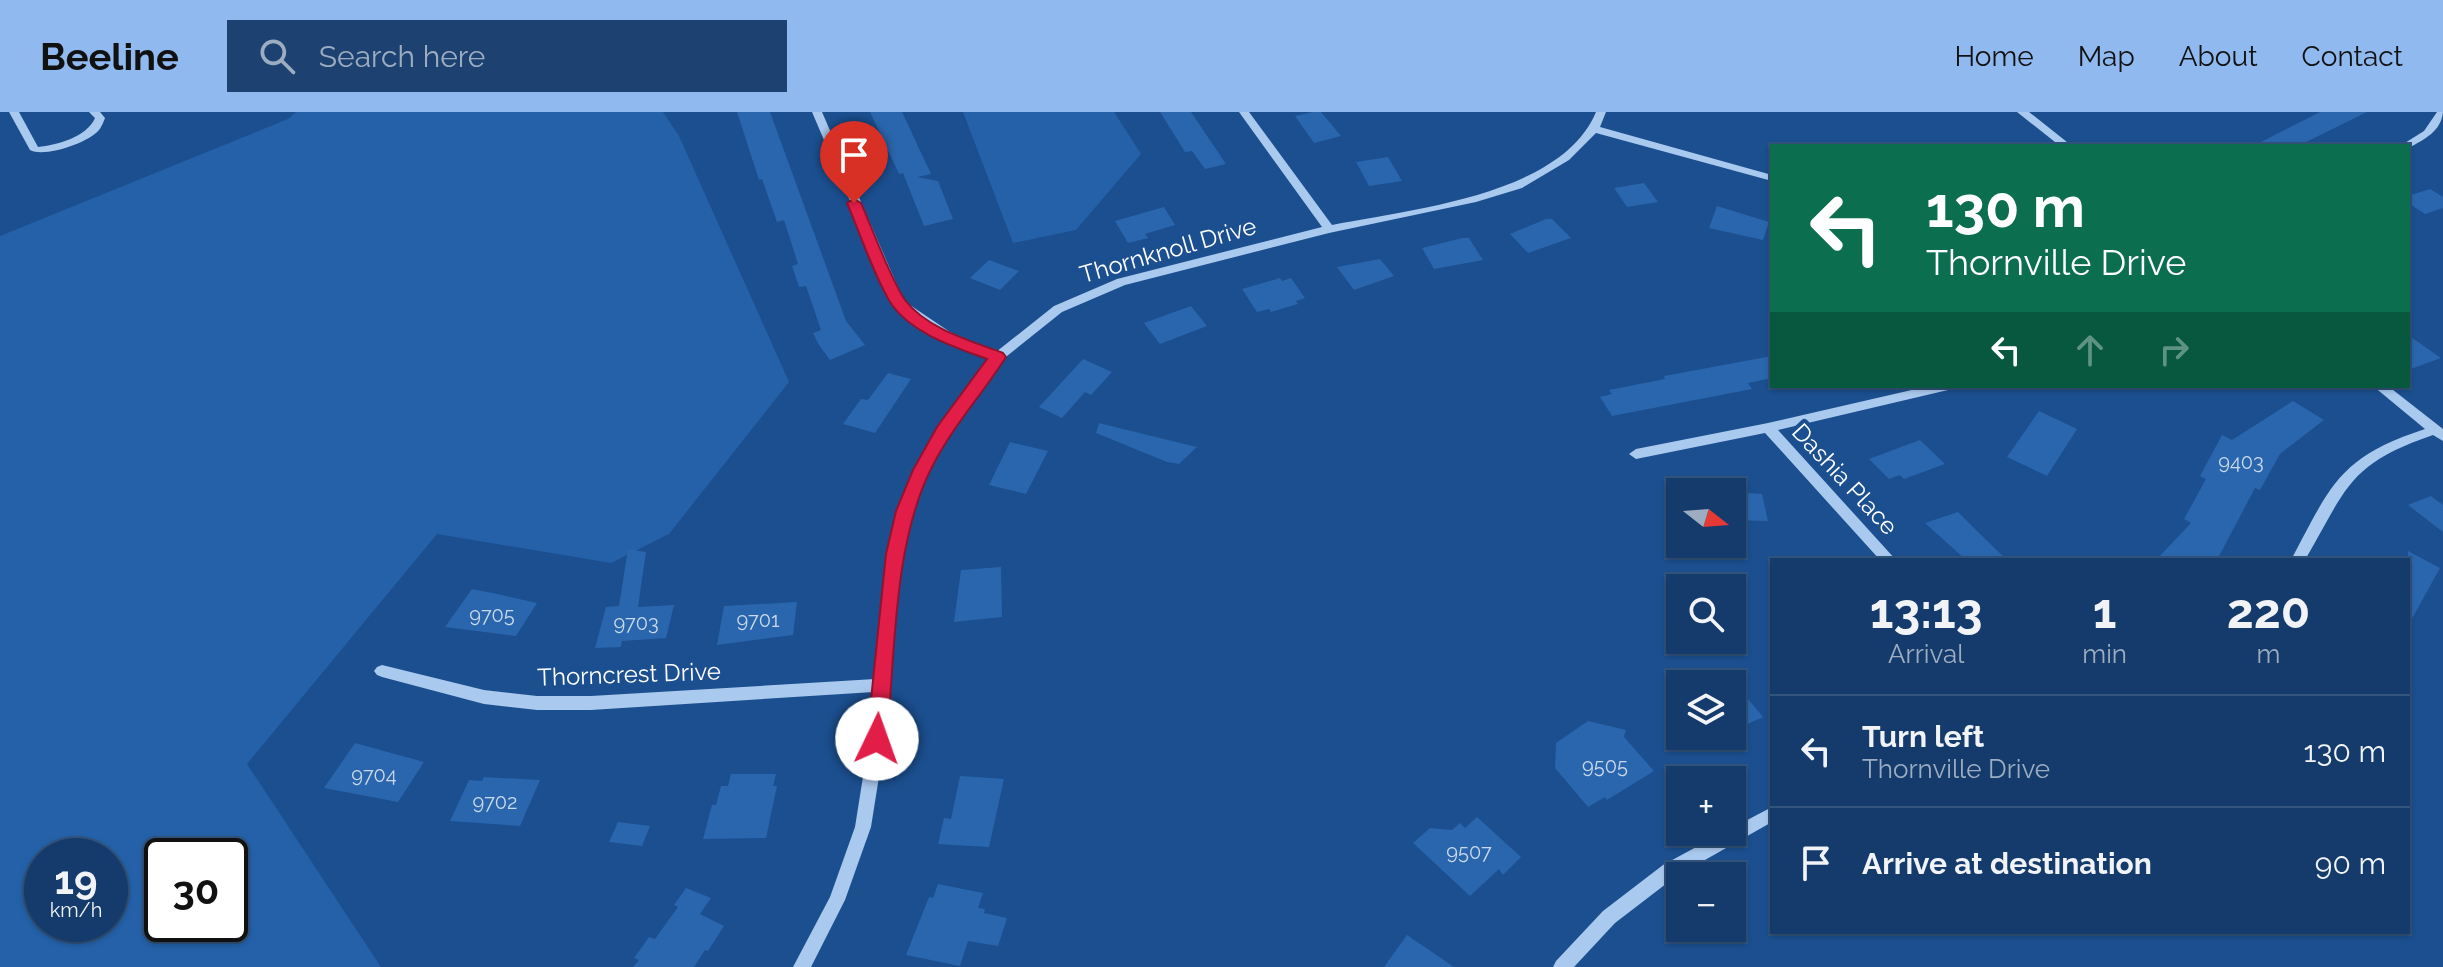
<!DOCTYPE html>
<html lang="en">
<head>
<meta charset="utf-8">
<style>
  body { margin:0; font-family:Raleway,sans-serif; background:#1d4271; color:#f1f3f6; height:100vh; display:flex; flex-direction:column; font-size:30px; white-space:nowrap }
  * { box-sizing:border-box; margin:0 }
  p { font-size:26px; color:#9dadc1 }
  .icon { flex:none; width:44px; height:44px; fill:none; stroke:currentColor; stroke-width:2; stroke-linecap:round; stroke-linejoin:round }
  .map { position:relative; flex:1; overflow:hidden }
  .details { position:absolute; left:1770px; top:446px; width:640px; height:376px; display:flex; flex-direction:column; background:#143b6b; border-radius:0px; box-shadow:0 2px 6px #0004,0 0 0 2px #33557e }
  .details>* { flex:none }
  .banner { position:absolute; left:1770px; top:32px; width:640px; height:244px; border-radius:0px; box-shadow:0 2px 6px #0004,0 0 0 2px #33557e; background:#0b6e4f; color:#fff; overflow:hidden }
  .needle { width:52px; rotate:107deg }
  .buttons { position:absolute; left:1666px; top:366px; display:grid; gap:16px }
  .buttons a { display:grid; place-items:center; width:80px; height:80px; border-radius:0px; background:#143b6b; box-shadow:0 2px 6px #0004,0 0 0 2px #33557e; font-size:40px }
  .speed { position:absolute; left:24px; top:726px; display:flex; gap:16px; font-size:40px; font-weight:700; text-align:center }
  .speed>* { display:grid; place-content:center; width:104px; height:104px; border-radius:50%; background:#143b6b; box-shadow:0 2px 6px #0004,0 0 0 2px #33557e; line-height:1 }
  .speed small { font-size:20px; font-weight:400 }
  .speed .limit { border:4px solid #111; border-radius:12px; background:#fff; color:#111 }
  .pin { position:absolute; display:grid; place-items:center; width:68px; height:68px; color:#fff; margin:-82px -34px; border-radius:50% 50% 50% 0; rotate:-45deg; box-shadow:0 0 8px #0007 }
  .pin .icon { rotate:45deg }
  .me { position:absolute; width:88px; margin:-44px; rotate:3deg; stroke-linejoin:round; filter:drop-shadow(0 0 6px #0008) }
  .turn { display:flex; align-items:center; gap:28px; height:168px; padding:0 24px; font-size:36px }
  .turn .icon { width:104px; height:104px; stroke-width:2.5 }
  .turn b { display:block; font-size:56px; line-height:68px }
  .lanes { display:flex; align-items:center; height:76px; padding:0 24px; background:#0003; justify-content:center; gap:40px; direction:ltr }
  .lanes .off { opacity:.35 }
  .eta { display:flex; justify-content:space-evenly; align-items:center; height:136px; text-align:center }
  .eta b { font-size:48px; font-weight:700; line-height:56px }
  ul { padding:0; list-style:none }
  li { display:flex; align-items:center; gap:24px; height:112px; padding:0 24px; border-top:2px solid #33557e }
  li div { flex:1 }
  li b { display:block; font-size:30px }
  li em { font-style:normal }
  header { display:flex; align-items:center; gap:48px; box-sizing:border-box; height:112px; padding:0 40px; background:#90b9f0; color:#111 }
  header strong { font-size:38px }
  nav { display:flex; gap:44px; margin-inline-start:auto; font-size:28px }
  .search { width:560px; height:72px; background:#1d4271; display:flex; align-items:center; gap:20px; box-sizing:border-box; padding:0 28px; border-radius:0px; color:#9dadc1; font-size:30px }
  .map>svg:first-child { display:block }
  .green { fill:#2461a8; fill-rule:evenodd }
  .building { fill:#2a66ad }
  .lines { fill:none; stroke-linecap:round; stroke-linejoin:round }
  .minor { fill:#a9c9ee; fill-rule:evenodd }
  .route { fill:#e11d48; stroke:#92132f; stroke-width:2 }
  .labels { text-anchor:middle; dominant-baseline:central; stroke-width:8; stroke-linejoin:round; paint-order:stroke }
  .number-label { font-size:20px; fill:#cad9ea }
  .street-label { font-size:24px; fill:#fff; stroke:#1b4f8f }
</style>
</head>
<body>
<header>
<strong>Beeline</strong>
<div class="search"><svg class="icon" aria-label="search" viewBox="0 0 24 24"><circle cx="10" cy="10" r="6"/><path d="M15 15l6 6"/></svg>Search here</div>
<nav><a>Home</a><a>Map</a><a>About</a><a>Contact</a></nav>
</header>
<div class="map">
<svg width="2443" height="855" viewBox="0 0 2443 855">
  <rect width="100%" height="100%" fill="#1b4f8f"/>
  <path class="green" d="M296 0H663L679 24 789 270 669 422 611 451 437 422 247 652 381 855H0V124L288 7ZM42 744H110V812H42ZM162 744H230V812H162Z
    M963 0H1114L1141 42 1076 118 1013 131Z"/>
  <path class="building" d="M737 0H770L846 209 865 233 830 248 819 233 813 221 821 218 806 174 799 175 792 154 798 152 784 108 777 110 762 67 759 68Z
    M870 0H902L931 62 917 65 938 69 953 107 924 114 903 61 899 62Z
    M1160 0H1191L1226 52 1205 57 1192 39 1185 40Z
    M1313 0H1321L1341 24 1314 31 1295 4Z
    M2320 0H2367L2298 34H2253Z
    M1388 45 1402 69 1369 74 1356 50Z
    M1644 71 1658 90 1627 95 1614 76Z
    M2430 77 2443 85V96L2425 102 2408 91V84Z
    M1717 94 1769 110 1763 128 1709 116Z
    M1164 95 1175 113 1145 122 1148 126 1128 131 1115 109Z
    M1546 107H1552L1571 126 1528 141 1510 122Z
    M1463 126H1469L1483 148 1434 157 1422 136Z
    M1380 147 1394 164 1354 178 1337 155Z
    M989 148 1019 159 1000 178 970 166Z
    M1280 166 1282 169 1291 166 1305 186 1296 189 1298 192 1271 200 1269 197 1257 200 1242 177Z
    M1191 194 1207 214 1160 232 1144 211Z
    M2408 223 2441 246 2408 258Z
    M1772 244V266L1748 271 1752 277 1612 304 1600 285 1612 282 1609 278 1665 267 1664 264Z
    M1083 247 1112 260 1091 283 1085 280 1062 306 1039 295Z
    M888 261 911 267 875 321 843 312 861 287 868 288Z
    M2293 289 2324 308 2280 342 2260 378 2255 376 2217 448H2156L2191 411 2184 407 2206 367 2200 364 2222 323 2232 328Z
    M2039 299 2077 317 2047 364 2007 345Z
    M1099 311 1176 330 1197 335 1179 352 1167 350 1096 321Z
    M1920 328 1945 352 1904 367 1900 363 1889 367 1869 347Z
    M1010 330 1048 339 1026 382 989 373Z
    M1732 380 1762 382 1768 409 1732 408Z
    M2431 384 2443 393V420L2408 393Z
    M1958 400 1981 423 2007 448H1966L1925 411Z
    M628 437 646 440 638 495 674 493 666 526 622 529 621 535 595 536 606 495 619 494Z
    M2408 439 2440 456 2408 514Z
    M1001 455 1002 505 954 510 961 458Z
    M472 477 497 482 537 491 516 524 445 515Z
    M797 490 793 523 717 533 724 494Z
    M1732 568 1763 605 1732 619Z
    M1588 609 1626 618 1624 625 1654 659 1607 688 1605 685 1588 695 1555 656 1556 631Z
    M355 631 424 650 398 690 324 676Z
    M731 662H776L773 674H777L766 726 703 727 712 693H716L721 674H728Z
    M960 664 1004 667 989 735 938 732 944 706 951 707Z
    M484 665 540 668 520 714 450 709 469 668 482 669Z
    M1477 705 1521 745 1503 763 1499 757 1470 784 1413 731 1430 716 1452 718 1460 711 1465 716Z
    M618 710 650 714 642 734 609 730Z
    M938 772 983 781 978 796 985 797 984 801 1007 806 998 834 968 829 960 854 906 843 929 785 933 786Z
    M686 776 711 786 700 802 724 814 708 839 705 838 694 855H633L639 848 634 846 649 825 655 827 678 795 674 793Z
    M1407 823 1454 855H1384Z"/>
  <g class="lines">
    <path class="minor" d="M9 0H19L38 35C57 33 87 25 95 6L89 0H100L105 6C104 9 101 16 99 18 88 31 44 46 30 38Z
      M812 0H822L904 189 950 220 996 240 1054 194 1117 167 1322 115 1239 0H1249L1332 113C1410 97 1561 84 1596 0H1606L1600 15 1772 63V69L1596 21 1569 48 1522 76 1476 90 1329 121 1125 173 1062 200 1002 248 948 323 929 358 912 399 902 442 885 627 871 715 845 788 811 855H793L830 785 855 715 869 627 874 580 591 598H537L484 592 382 565 377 563 374 559 377 555 382 553 484 578 537 584H591L875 567C881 512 880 451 899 398 918 341 955 294 990 247L941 225 895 194Z
      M2017 0H2029L2072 34H2060Z
      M2437 0H2443C2441 20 2424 27 2409 36L2408 34H2400L2424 19Z
      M1929 274H1954L1948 278 1778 318 1896 448H1880L1765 321 1636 347 1629 342 1636 337 1768 311Z
      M2373 274H2388L2443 317V329L2433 323C2348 352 2347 376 2305 448H2291C2331 373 2339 345 2425 317Z
      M1772 695V710L1675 765 1615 811 1574 855H1553L1556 849 1603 799 1663 753 1724 720H1732V716Z"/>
  </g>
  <path class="route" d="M854 87 861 91C872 116 891 168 905 188 927 217 971 229 1003 241L1006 245C982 283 951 316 931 357 893 433 895 543 887 627L884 633 877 636 870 633 867 627 886 442 896 399 913 358 937 315 987 247C955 235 913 222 892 193 876 169 859 119 847 91Z"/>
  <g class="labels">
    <g class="number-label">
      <text x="2241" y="350">9403</text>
      <text x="492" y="503">9705</text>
      <text x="758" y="508">9701</text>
      <text x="636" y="511">9703</text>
      <text x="1605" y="654">9505</text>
      <text x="374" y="663">9704</text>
      <text x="495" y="690">9702</text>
      <text x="1469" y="740">9507</text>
    </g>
    <g class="street-label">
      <text transform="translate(1168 138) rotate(-16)">Thornknoll Drive</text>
      <text transform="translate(1845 367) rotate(47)">Dashia Place</text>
      <text transform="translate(629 562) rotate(-2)">Thorncrest Drive</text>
    </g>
  </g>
</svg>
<div class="buttons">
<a><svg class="needle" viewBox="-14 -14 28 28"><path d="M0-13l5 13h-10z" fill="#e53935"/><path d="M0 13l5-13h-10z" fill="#9dadc1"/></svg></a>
<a><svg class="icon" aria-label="search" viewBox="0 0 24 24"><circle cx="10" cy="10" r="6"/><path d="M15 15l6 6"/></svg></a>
<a><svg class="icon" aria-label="layers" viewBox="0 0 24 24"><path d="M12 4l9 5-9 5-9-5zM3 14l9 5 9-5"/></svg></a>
<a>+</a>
<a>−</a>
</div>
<div class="speed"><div>19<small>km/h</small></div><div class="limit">30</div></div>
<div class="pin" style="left:854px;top:91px;background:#d93025"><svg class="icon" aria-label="arrive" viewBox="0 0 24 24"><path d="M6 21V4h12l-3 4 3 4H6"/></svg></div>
<svg class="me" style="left:877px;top:627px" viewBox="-20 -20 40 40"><circle r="19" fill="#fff"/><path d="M0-13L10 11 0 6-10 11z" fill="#e11d48"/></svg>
<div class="banner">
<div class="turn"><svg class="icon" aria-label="left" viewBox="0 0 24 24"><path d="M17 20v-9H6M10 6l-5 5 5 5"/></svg><div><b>130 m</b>Thornville Drive</div></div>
<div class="lanes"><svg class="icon" aria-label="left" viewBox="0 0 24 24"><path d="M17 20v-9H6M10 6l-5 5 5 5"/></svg><svg class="icon off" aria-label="ahead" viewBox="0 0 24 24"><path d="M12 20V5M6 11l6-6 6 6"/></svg><svg class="icon off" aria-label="right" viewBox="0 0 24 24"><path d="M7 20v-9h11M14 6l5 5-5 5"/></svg></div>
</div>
<section class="details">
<div class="eta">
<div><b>13:13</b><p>Arrival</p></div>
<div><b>1</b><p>min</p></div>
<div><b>220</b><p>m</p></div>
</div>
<ul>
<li><svg class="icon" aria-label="left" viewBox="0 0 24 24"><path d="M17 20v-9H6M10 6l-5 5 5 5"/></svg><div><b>Turn left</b><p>Thornville Drive</p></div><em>130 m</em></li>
<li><svg class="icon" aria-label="arrive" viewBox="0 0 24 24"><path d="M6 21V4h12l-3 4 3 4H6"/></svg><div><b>Arrive at destination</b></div><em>90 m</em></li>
</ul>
</section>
</div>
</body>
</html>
